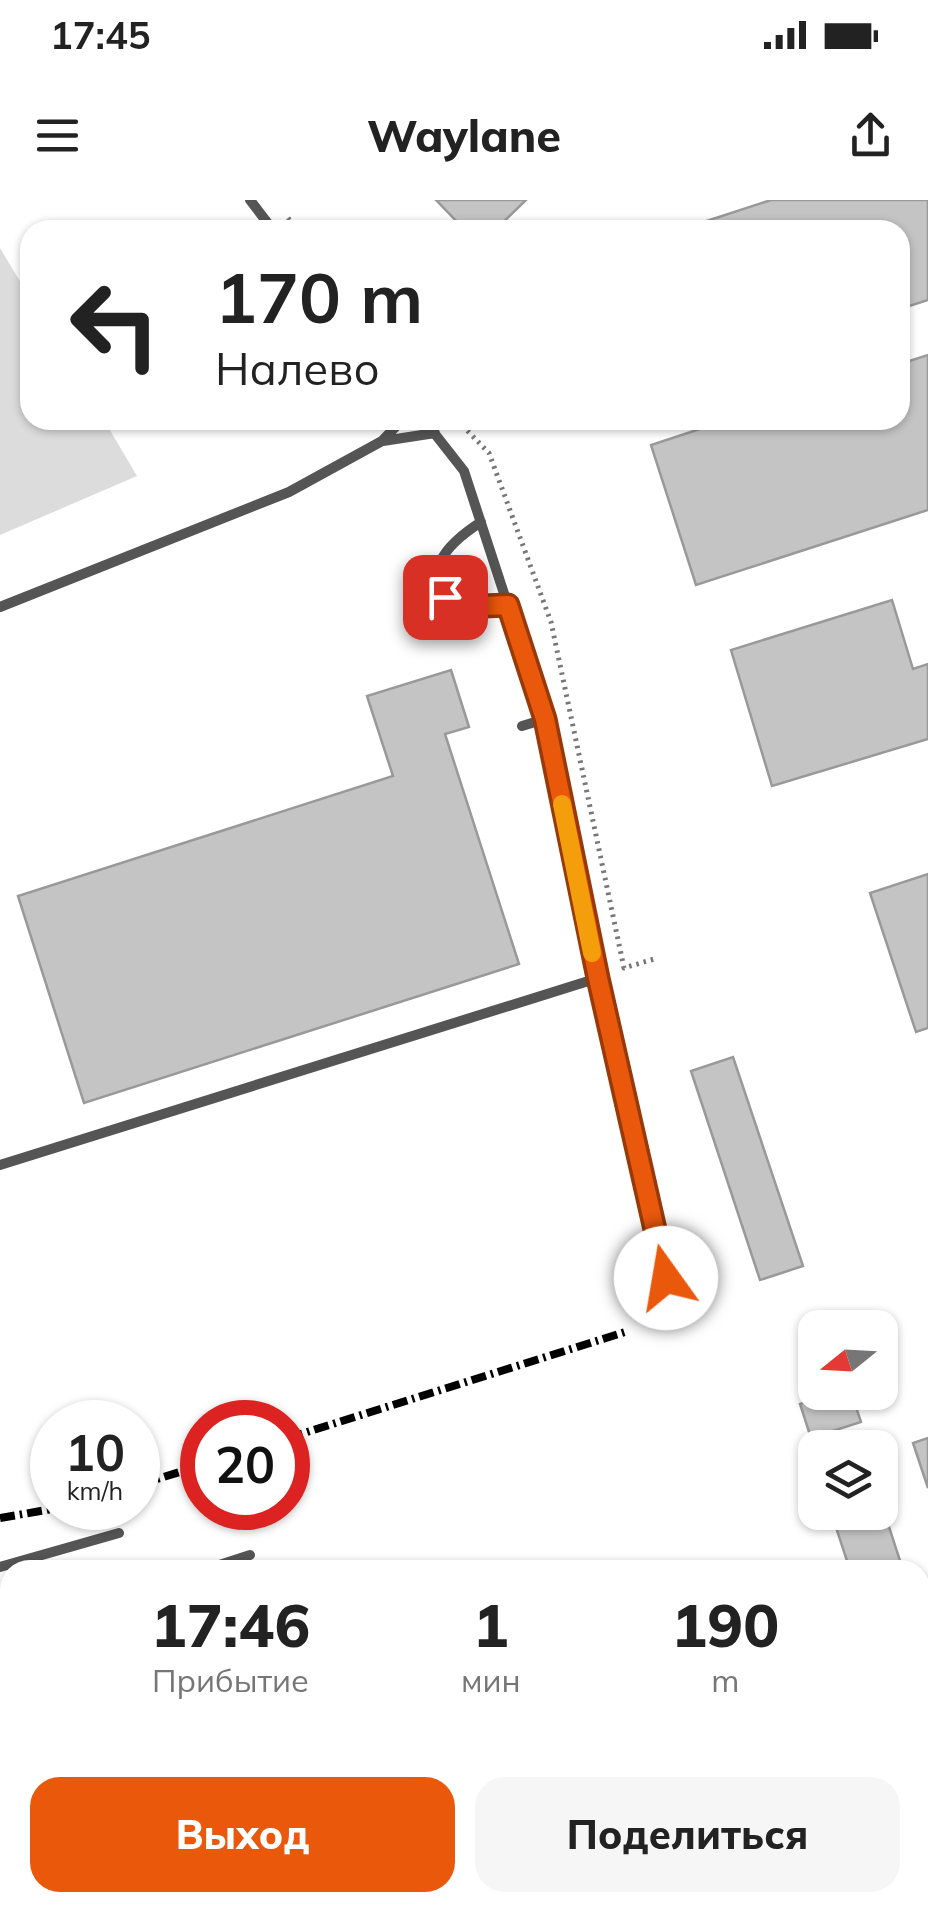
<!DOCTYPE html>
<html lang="ru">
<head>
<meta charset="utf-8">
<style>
  body { margin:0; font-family:Mulish,sans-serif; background:#f6f6f6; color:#222; height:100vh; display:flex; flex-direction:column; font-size:38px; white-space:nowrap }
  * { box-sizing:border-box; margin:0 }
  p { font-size:32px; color:#767676 }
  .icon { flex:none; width:55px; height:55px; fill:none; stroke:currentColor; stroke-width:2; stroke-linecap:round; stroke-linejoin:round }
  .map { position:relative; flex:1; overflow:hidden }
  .side { position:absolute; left:0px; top:1360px; width:930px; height:352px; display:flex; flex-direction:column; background:#fff; border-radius:30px 30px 0 0; box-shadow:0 2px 8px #0004 }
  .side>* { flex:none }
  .top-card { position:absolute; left:20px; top:20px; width:890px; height:210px; border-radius:30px; box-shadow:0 2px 8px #0004; background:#fff; color:#222; overflow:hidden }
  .needle { width:65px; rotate:252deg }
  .controls { position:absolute; left:798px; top:1110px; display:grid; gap:20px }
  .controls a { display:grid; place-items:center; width:100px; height:100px; border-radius:20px; background:#fff; box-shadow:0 2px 8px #0004; font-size:50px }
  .speed { position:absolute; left:30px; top:1200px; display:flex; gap:20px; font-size:50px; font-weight:700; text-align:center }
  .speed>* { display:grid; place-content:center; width:130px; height:130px; border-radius:50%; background:#fff; box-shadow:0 2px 8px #0004; line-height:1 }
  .speed small { font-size:25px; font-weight:400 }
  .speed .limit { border:15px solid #d22; background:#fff; color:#111 }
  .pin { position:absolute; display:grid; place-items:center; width:85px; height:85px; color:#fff; margin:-42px; border-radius:20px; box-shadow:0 5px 15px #0006 }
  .me { position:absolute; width:110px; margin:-55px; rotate:347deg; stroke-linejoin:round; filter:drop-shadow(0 0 8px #0008) }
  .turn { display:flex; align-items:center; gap:35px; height:210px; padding:0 30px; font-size:45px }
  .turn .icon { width:130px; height:130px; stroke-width:2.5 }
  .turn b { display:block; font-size:70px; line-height:85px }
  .eta { display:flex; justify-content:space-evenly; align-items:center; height:170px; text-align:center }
  .eta b { font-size:60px; font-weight:800; line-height:70px }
  .action { display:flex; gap:20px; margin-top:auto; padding:20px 30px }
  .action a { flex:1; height:115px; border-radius:30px; background:#ea580c; color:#fff; font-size:40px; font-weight:800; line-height:115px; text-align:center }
  .action a+a { background:#f6f6f6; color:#222 }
  .status { display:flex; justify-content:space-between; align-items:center; height:70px; padding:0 50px; background:#fff; direction:ltr }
  .status svg { height:28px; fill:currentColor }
  header { display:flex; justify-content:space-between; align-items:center; height:130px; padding:0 30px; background:#fff; font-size:45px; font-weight:800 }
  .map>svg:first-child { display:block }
  .green { fill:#dcdcdc }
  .building { fill:#c4c4c4; stroke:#999; stroke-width:2.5 }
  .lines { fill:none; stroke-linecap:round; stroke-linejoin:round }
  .path { stroke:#777; stroke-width:5; stroke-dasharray:2.5 5; stroke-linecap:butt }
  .lane { stroke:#555; stroke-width:10 }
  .rail { stroke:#000; stroke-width:8; stroke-dasharray:15 5 2.5 5; stroke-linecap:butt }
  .route-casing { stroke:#983908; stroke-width:25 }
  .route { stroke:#ea580c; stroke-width:18 }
  .slow { stroke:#f59e0b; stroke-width:18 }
</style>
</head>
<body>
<div class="status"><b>17:45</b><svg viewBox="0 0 49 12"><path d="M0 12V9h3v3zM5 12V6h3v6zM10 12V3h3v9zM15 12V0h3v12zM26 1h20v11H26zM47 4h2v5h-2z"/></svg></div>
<header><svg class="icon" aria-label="menu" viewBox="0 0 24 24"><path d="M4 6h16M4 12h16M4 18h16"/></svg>Waylane<svg class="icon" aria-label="share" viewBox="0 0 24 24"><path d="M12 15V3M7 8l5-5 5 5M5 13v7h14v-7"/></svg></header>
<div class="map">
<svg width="928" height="1711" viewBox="0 0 928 1711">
  <rect width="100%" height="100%" fill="#fff"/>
  <path class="green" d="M0 48 30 98V220H104L137 276 0 335Z"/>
  <path class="building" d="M436 0H526L495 30H465Z
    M771 0H928V100L900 109V30H679Z
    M928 155V310L696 385 651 245 727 220H900V164Z
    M892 400 913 469 928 464V539L772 586 731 450Z
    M451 470 469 527 445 534 519 764 84 903 18 696 393 576 367 496Z
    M928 674V828L916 832 870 693Z
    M733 857 803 1066 760 1080 691 871Z
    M836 1192H851L861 1222 811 1238 800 1204Z
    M928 1238V1288L913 1243Z
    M880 1299 903 1370H850L831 1312H880Z
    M920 1421 928 1446V1609L920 1585Z
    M185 1702H743L745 1711H188Z"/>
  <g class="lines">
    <path class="path" d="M288 18 298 30
      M457 220 489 253 551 422 624 768 654 759"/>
    <path class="lane" d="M250 0 273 30
      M424 220 464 271 545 519 598 778 674 1115
      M383 241 435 233
      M481 322C447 344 416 374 459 407L507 405
      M0 407 289 292 382 241 402 220
      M522 526 545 519
      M0 965 598 778
      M0 1367 119 1333
      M204 1370 250 1355
      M0 1435 10 1432"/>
    <path class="rail" d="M288 1238 625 1132
      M138 1285 202 1265
      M0 1318 58 1308
      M0 1529 10 1525
      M0 1619 10 1616"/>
  </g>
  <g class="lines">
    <g class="route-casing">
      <path id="route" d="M445 397 458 407 508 405 545 519 598 778 666 1078"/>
    </g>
    <use href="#route" class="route"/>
    <path class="slow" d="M562 604 592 753"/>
  </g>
</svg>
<div class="controls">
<a><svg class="needle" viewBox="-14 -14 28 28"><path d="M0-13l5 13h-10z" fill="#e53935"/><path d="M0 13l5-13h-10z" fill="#767676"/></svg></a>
<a><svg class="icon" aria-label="layers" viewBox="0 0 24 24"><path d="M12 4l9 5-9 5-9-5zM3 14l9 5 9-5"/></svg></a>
</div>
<div class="speed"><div>10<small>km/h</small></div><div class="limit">20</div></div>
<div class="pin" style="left:445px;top:397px;background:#d93025"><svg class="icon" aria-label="arrive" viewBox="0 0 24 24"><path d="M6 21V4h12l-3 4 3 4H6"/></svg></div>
<svg class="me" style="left:666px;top:1078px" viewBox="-20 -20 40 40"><circle r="19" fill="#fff"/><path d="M0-13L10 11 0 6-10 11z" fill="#ea580c"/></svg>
<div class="top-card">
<div class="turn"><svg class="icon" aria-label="left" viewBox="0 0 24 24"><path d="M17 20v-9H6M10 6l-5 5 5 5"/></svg><div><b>170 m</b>Налево</div></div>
</div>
<section class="side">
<div class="eta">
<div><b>17:46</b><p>Прибытие</p></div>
<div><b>1</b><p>мин</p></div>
<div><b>190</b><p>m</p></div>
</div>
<div class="action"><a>Выход</a><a>Поделиться</a></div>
</section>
</div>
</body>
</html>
